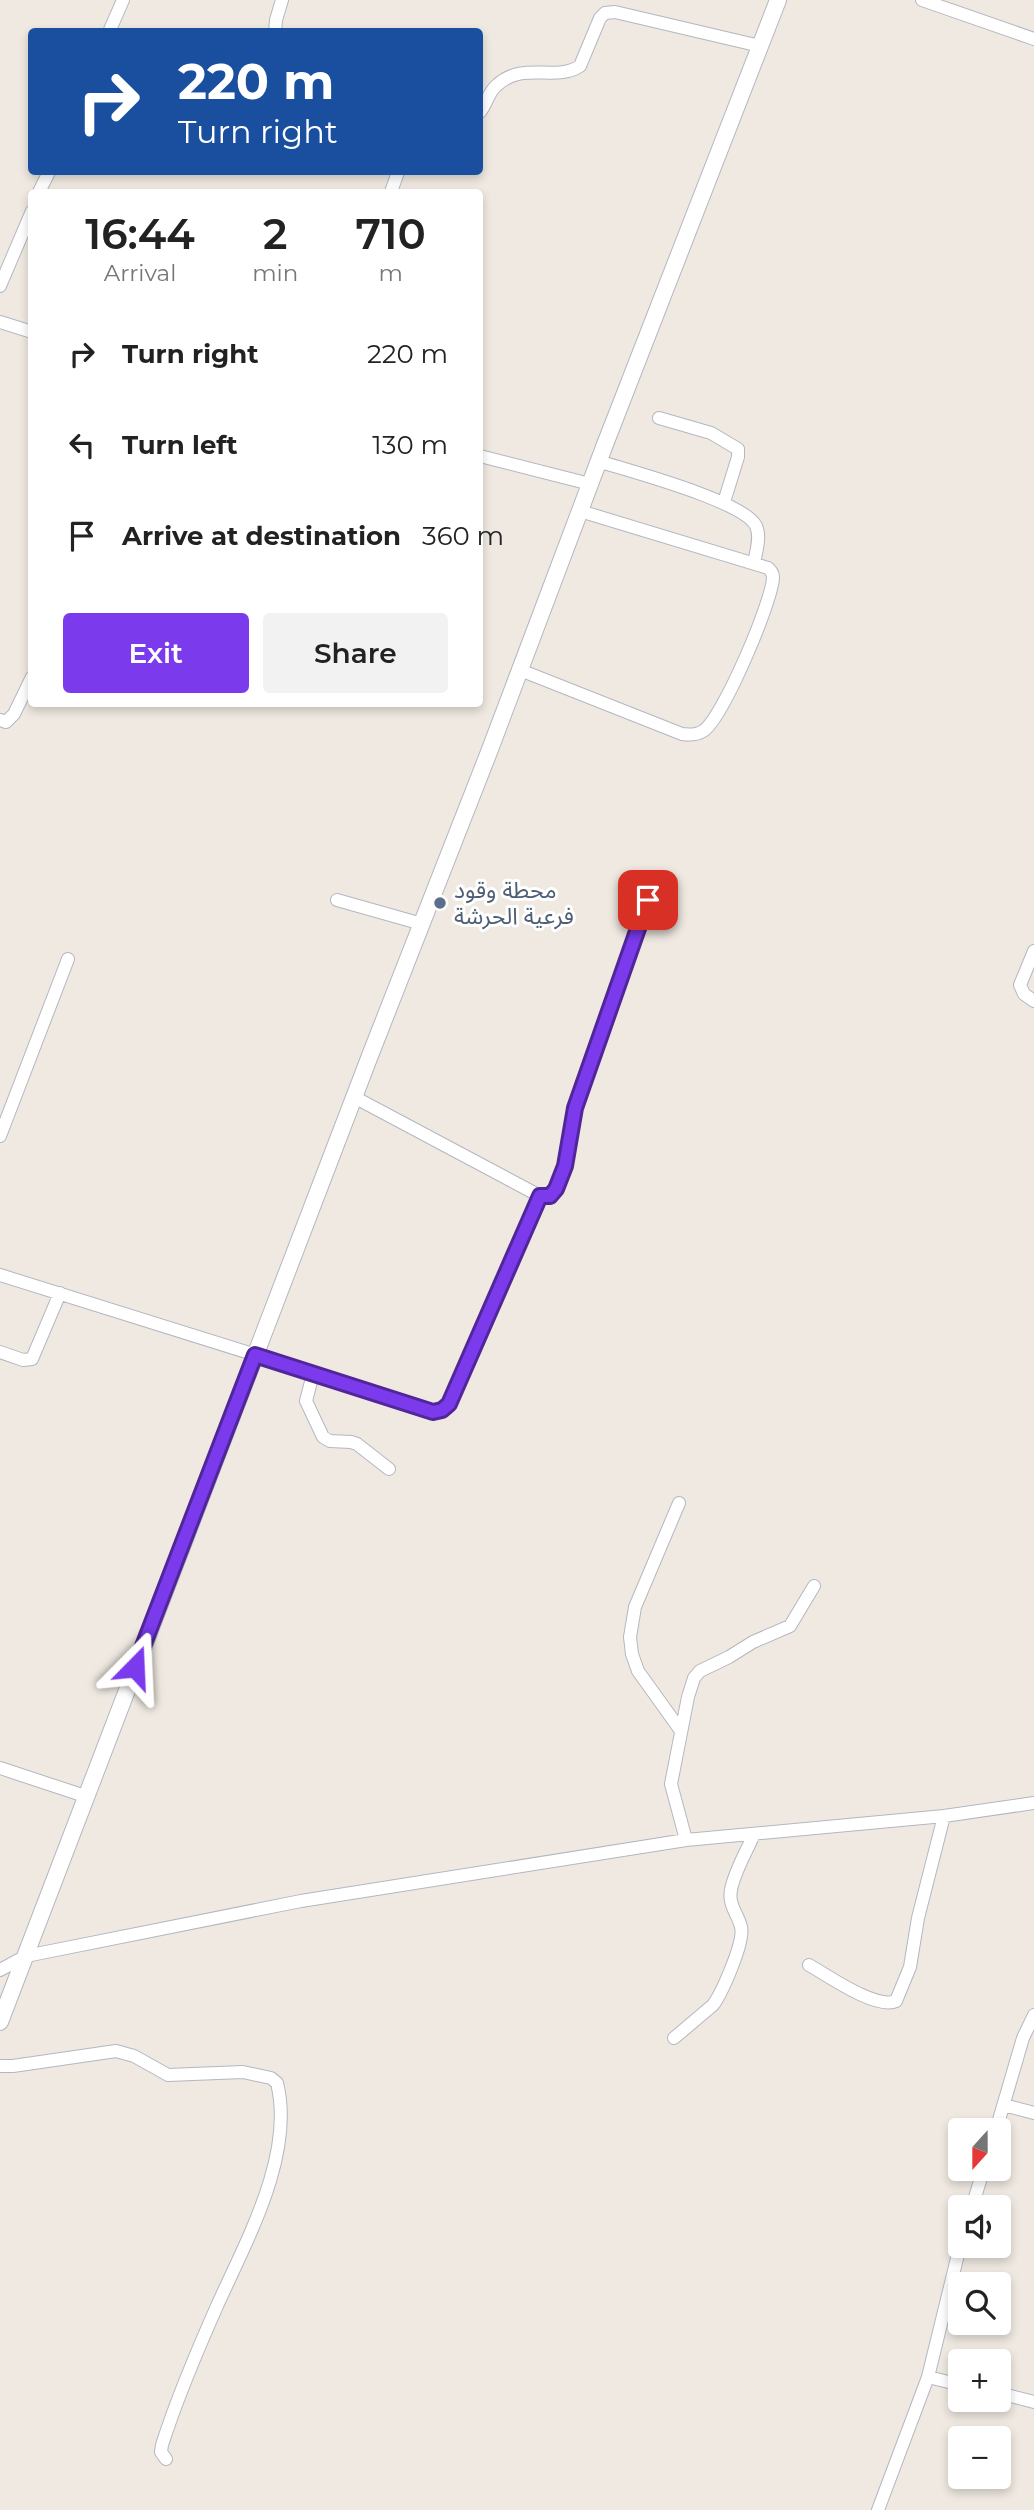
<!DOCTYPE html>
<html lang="en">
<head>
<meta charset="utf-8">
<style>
  body { margin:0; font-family:Montserrat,"Noto Sans Arabic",sans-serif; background:#f2f2f2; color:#222; height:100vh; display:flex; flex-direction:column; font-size:26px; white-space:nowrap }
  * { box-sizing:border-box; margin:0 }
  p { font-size:23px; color:#767676 }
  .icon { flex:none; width:38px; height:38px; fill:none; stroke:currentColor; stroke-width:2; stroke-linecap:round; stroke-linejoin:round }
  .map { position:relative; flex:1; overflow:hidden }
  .panel { position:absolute; left:28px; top:189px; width:455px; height:518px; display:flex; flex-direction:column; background:#fff; border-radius:7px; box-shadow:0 4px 10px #0003 }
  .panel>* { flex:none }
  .top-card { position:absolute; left:28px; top:28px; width:455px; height:147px; border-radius:7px; box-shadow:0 4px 10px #0003; background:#1a4fa0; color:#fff; overflow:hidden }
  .needle { width:46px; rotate:201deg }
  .tools { position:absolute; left:948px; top:2118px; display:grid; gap:14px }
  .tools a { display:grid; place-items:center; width:63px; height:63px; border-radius:7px; background:#fff; box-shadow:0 4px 10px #0003; font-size:35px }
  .pin { position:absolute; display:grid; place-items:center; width:60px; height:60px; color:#fff; margin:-30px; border-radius:14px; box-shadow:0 4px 10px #0006 }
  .me { position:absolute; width:77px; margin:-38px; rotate:21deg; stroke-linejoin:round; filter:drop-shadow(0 0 5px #0008) }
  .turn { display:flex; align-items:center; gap:24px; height:147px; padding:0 35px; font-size:32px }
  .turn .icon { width:91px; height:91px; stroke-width:2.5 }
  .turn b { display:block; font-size:49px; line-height:60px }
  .eta { display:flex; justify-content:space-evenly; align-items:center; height:119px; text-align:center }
  .eta b { font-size:42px; font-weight:600; line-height:49px }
  .primary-button { display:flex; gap:14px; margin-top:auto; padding:14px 35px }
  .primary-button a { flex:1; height:80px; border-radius:7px; background:#7c3aed; color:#fff; font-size:28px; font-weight:600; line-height:80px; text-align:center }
  .primary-button a+a { background:#f2f2f2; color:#222 }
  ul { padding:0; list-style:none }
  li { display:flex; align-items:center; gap:21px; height:91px; padding:0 35px }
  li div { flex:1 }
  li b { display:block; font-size:26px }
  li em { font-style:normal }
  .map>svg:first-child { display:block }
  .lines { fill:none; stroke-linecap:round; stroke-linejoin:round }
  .street-casing { stroke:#b4b7c1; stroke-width:14 }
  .secondary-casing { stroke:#b4b7c1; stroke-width:18 }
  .street { stroke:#fff; stroke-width:12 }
  .secondary { stroke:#fff; stroke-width:16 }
  .route-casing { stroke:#51269a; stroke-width:18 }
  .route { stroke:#7c3aed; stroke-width:12 }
  .service-dot { fill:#5c6f8a; stroke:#fff; stroke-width:2.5 }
  .labels { text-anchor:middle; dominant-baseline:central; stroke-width:6; stroke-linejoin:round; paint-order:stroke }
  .service-label { font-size:23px; fill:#4e5e75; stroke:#fff; text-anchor:start }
</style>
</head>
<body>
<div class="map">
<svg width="1034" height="2510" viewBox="0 0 1034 2510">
  <rect width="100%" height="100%" fill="#efe9e1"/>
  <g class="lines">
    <g class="street-casing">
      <path id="street" d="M922 0 1034 39
        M109 32 123 0
        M275 32 276 20 282 0
        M480 112C487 104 488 92 497 85 523 61 556 82 580 66L600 18 605 13 615 12 760 46
        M39 192 49 172
        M391 192 398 172
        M0 286 32 211
        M0 322 32 332
        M659 418 711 433 738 449V457L724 502
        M480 456 590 484
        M598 461C629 471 744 501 756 526 761 537 756 552 754 563
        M520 670 682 734C689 735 697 735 703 731 722 720 773 600 773 577 773 573 771 571 768 568L580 511
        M0 720 6 722 14 714 32 677
        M337 900 422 924
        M1034 951 1020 985 1024 994 1034 1001
        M354 1097 540 1196H550L556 1189 564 1166 575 1108 648 900
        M0 1136 68 959
        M0 1275 438 1412 446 1407 451 1400 540 1196
        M0 1352 23 1360 32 1359 60 1293
        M313 1374 306 1401 323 1437 330 1441 351 1442 357 1444 389 1469
        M679 1503 635 1607 630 1637 632 1654 638 1671 681 1731
        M0 1768 85 1796
        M686 1840 671 1784 688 1697 694 1678 700 1671 729 1657 753 1642 790 1626 814 1586
        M809 1965C827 1975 876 2010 896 2001L910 1967 918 1918 944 1816
        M0 1970 26 1956 301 1901 686 1840 944 1816 1034 1803
        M674 2038 713 2005C722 1993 745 1941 741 1927 738 1914 728 1905 731 1890 734 1872 747 1851 754 1834
        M0 2066H13L116 2051 134 2056 168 2075 243 2072 271 2078 277 2083C295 2155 246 2241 217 2306 197 2351 177 2398 162 2445L161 2452 166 2459
        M1004 2105 1034 2113
        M996 2130 1023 2038 1034 2015
        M972 2207 984 2168
        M928 2377 961 2385
        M999 2393 1034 2402
        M878 2510 928 2377 961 2242"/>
    </g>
    <g class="secondary-casing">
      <path id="secondary" d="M0 2022 371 1053 489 752 604 447 778 0"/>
    </g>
    <use href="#street" class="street"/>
    <use href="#secondary" class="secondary"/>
  </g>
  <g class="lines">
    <g class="route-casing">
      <path id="route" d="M135 1667 255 1355 433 1412 442 1410 449 1404 540 1196H550L556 1189 565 1166 575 1108 648 900"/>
    </g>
    <use href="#route" class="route"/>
  </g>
  <circle class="service-dot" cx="440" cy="903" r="7"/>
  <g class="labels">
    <g class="service-label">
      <text x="454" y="890">محطة وقود<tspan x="454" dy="26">فرعية الحرشة</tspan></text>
    </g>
  </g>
</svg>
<div class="tools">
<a><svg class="needle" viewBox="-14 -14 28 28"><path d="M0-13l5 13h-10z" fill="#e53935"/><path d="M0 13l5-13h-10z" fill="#767676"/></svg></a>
<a><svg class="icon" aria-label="sound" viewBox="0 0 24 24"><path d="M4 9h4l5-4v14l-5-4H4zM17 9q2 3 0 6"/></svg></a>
<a><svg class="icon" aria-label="search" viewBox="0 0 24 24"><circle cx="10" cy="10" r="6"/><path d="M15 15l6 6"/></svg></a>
<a>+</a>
<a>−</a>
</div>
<div class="pin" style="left:648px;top:900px;background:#d93025"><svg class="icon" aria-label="arrive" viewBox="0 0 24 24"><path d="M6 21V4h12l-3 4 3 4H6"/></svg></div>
<svg class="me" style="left:135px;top:1667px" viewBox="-20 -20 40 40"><path d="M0-17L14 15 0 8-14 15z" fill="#7c3aed" stroke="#fff" stroke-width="4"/></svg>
<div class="top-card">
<div class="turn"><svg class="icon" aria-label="right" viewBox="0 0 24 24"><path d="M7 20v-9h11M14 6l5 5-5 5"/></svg><div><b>220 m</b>Turn right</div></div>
</div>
<section class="panel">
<div class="eta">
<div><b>16:44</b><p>Arrival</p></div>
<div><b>2</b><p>min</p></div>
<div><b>710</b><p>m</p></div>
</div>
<ul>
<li><svg class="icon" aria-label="right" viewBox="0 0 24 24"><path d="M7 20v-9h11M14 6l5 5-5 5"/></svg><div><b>Turn right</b></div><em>220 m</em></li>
<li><svg class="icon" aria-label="left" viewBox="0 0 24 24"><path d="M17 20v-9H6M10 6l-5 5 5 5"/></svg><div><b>Turn left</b></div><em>130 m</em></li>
<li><svg class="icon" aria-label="arrive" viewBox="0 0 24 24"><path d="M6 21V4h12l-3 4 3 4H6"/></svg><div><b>Arrive at destination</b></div><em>360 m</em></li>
</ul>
<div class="primary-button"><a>Exit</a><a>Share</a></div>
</section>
</div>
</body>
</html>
